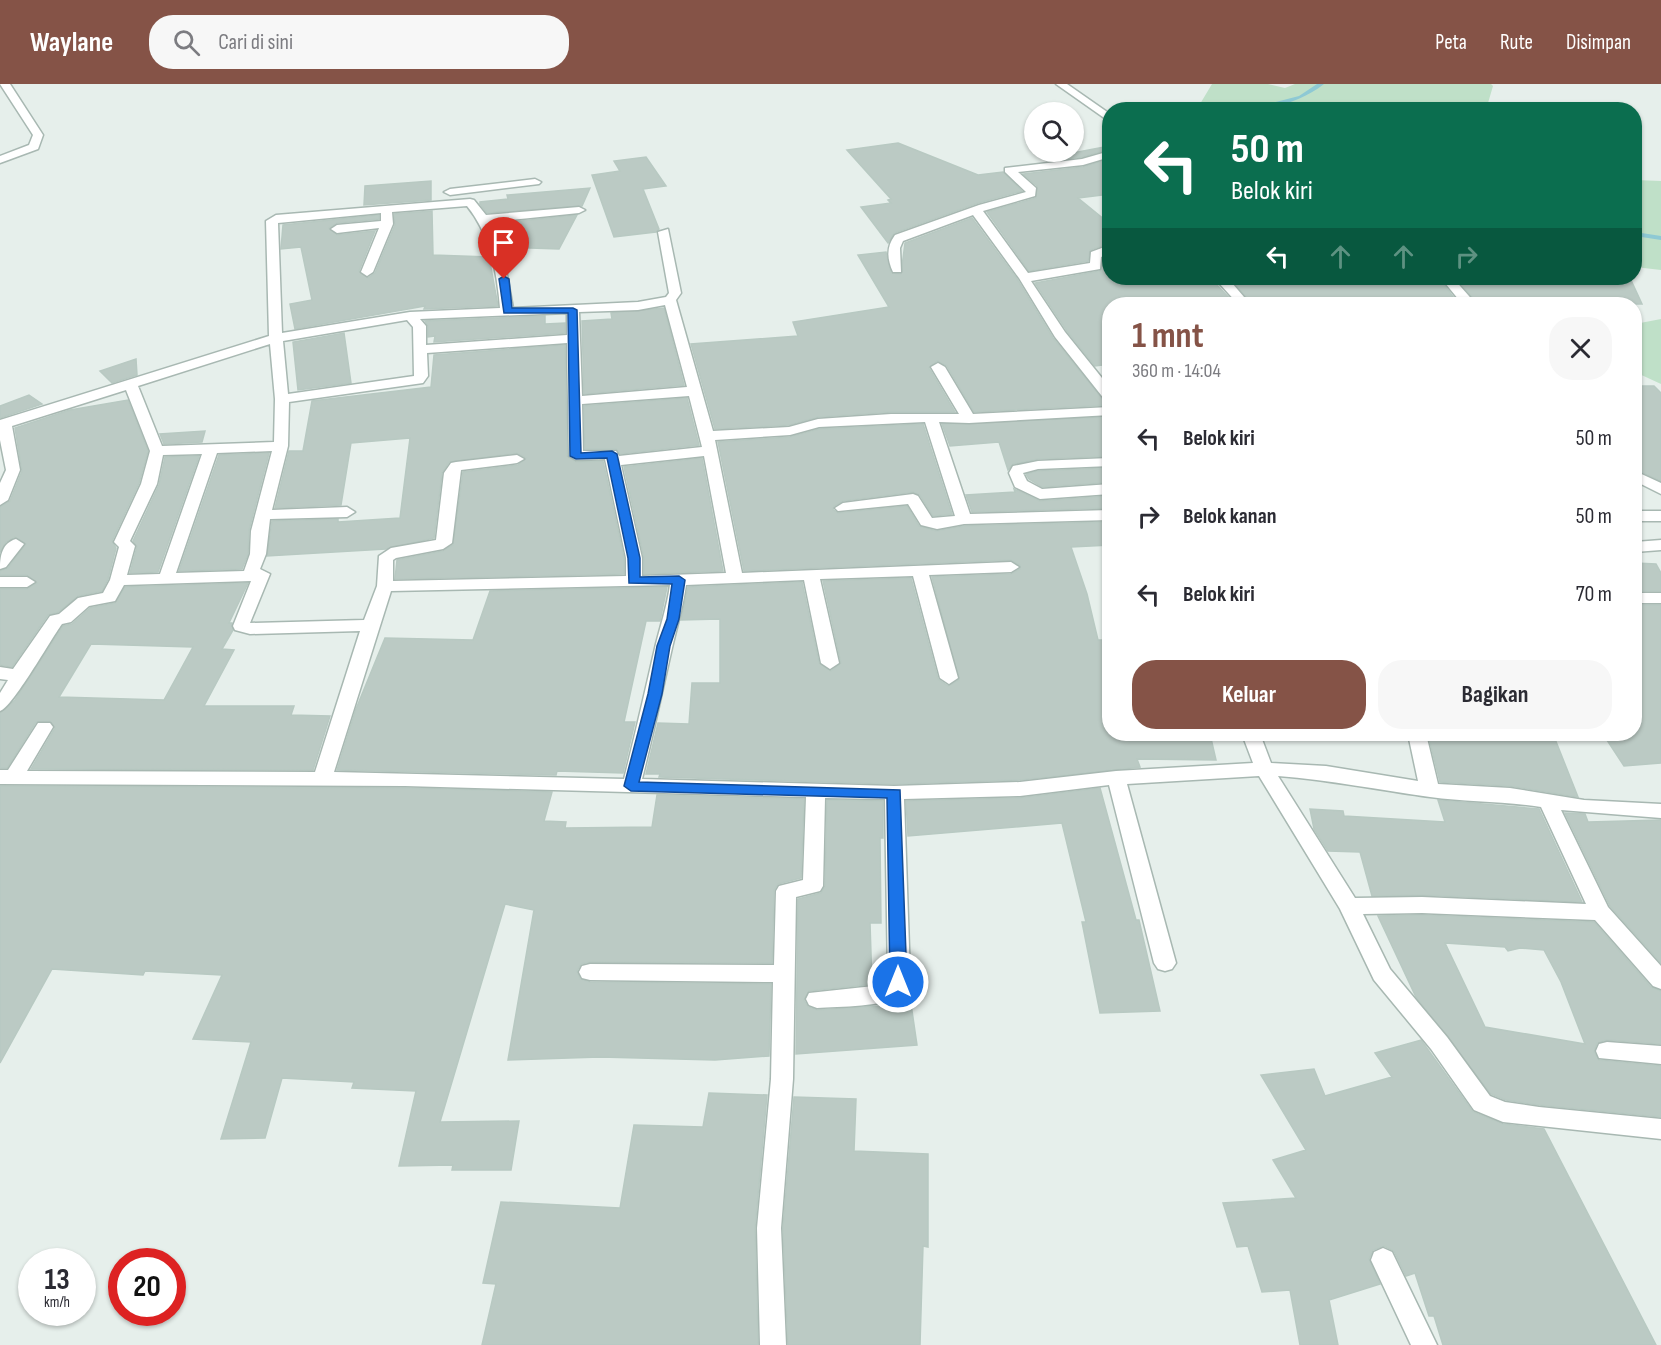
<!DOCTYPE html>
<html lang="id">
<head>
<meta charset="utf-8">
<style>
  body { margin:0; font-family:"Sofia Sans Condensed",sans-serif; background:#f7f7f7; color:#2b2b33; height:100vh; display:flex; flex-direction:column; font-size:22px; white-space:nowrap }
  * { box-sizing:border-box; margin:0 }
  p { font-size:20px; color:#7c7c81 }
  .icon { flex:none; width:33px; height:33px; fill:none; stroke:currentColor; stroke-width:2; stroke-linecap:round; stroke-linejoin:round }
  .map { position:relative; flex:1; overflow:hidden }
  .panel { position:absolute; left:1102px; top:213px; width:540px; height:444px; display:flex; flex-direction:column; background:#fff; border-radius:24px; box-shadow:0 2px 4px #0004 }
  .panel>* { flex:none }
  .guide { position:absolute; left:1102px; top:18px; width:540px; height:183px; border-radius:24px; box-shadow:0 2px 4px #0004; background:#0b6e4f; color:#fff; overflow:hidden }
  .controls { position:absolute; left:1024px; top:18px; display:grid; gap:12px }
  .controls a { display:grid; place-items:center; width:60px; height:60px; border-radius:50%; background:#fff; box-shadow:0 2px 4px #0004; font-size:30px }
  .speed { position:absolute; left:18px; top:1164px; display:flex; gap:12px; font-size:30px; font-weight:700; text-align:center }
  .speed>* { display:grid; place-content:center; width:78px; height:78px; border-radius:50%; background:#fff; box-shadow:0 2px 4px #0004; line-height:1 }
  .speed small { font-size:15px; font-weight:400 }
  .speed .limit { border:9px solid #d22; background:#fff; color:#111 }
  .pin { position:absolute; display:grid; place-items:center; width:51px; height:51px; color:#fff; margin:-62px -26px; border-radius:50% 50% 50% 0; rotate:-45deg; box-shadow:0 0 6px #0007 }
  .pin .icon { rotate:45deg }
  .me { position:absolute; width:66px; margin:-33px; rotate:0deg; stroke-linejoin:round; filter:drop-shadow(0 0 4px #0008) }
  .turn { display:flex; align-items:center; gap:21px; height:126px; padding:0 30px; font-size:27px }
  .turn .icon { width:78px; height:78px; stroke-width:2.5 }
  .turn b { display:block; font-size:42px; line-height:51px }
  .lanes { display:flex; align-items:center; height:57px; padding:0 30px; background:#0003; justify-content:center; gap:30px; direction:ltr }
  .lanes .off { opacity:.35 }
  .round { display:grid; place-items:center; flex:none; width:63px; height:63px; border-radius:24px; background:#f7f7f7 }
  .summary { display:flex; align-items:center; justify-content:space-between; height:102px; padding:0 30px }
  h1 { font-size:36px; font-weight:700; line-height:45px; color:#855347 }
  .cta { display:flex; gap:12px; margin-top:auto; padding:12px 30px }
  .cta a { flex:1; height:69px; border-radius:24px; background:#855347; color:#fff; font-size:24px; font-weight:700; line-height:69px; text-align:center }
  .cta a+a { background:#f7f7f7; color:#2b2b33 }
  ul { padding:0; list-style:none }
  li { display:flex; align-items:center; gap:18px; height:78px; padding:0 30px }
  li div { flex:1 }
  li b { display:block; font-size:22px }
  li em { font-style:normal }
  header { display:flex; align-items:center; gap:36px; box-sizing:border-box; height:84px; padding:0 30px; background:#855347; color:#fff }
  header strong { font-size:28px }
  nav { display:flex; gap:33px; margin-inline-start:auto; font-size:21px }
  .search { width:420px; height:54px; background:#f7f7f7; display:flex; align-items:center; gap:15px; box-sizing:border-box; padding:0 21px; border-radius:24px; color:#7c7c81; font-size:22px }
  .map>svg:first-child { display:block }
  .green { fill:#bfe0c8 }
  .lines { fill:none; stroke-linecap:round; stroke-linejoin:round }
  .stream { fill:#8ec9d4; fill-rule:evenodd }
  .building { fill:#bbcac4; stroke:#b8c9c2; stroke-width:1.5; fill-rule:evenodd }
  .minor-casing { stroke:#a8b8b2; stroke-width:3 }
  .minor { fill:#fff; fill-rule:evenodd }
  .route { fill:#1a73e8; stroke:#114b97; stroke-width:1.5 }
</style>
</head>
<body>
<header>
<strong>Waylane</strong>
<div class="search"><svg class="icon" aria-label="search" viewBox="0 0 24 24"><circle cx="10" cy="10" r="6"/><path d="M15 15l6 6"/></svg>Cari di sini</div>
<nav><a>Peta</a><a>Rute</a><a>Disimpan</a></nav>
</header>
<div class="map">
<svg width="1661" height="1261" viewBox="0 0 1661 1261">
  <rect width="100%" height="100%" fill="#e6efeb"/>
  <path class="green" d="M1212 0H1268L1285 4 1295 0H1491L1493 2 1488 19 1476 25H1197Z
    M1635 96 1661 97V186L1635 183Z
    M1661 235V300L1635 288V240Z"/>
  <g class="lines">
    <path class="stream" d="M1317 0H1324C1303 17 1271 26 1244 26L1299 12Z
      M1635 148 1661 152V156L1635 152Z"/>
  </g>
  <path class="building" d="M898 59 978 91 1003 88 1022 107 978 119 894 149 888 159 861 123 891 119 888 116 891 115 847 66Z
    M1110 62V65L1082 73 1056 76 1051 73Z
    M646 73 666 102 643 105 659 145 656 148 614 153 592 91 620 87 614 77Z
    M1110 75V110L1078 114 1110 140V159L1090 166 1088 177 1029 187 987 128 1036 114 1037 102 1023 90 1083 83Z
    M431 97V116L364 121 365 102Z
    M590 104 582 122 487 129 480 120V118L508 115 507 111Z
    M432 127 433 171 489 173 498 222 424 225 425 222 295 245 290 220 312 216 301 163 281 165 283 141 379 131V135L337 139 329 144 337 151 375 147 359 187 368 194 375 189 395 141 394 130Z
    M577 131 559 165 503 163 493 140Z
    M972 134 1017 195 1053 254 1107 321 974 328 947 282 937 277 929 284 955 328H891L818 333 789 341 715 345 691 260 798 252 793 238 889 223 858 171 886 168 891 189 901 190 905 159Z
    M1110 171V194H1220L1217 201 1235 220H1110V280L1095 282 1067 247 1035 199 1100 187 1103 175Z
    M1249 194H1439L1454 214H1439L1431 220H1324L1299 218 1252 220 1236 201 1245 199Z
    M1456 194H1492L1493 200 1554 194H1630L1642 220H1478Z
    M664 224 684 301 584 310 582 237 612 235 611 229Z
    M545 232V240L565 239V249L434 258 435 252 428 253V242L425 237Z
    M344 249 351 299 298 306 293 258Z
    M565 261 567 372 576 378 603 377 624 474V490L395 495 397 476 443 467 453 461 463 388 518 381 526 374 517 369 449 378 442 389 434 454 386 465 267 472 272 437 338 435V438L400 434 410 354 351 359 341 421 275 424 289 367H303L312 317 431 303 434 271Z
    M136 275 137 291 112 299 100 287Z
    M1635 302H1654L1661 309V397L1635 385Z
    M29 311 42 320 0 334V322Z
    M687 314 699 361 620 370 616 365H585L584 322Z
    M128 316 148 367 139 399 112 457 116 464 108 495 102 507 78 512 58 528 48 531 12 583 0 581V505H27L37 499 27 491H0V487L8 484 26 460 15 453 6 458 0 468V423L10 417 22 387 15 344 70 326Z
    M1110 333V372L1038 375 1013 380 1008 386 999 358 950 362 942 340Z
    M923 340 952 430 933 432 920 411 913 408 843 417 834 422 833 426 838 429 907 422 919 442 936 447 964 442 1110 438V461L1071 463 1087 510 1098 556H1110V650H1210L1216 676 1137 675 1140 683 1020 696 894 700 659 693 660 690H646L658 639 689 640 692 599H720V535L681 536 688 503 802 498 819 579 831 587 841 579 823 497 911 494 938 595 948 602 959 596 932 493 1011 490 1020 485V481L1011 476 744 487 718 358 790 353 819 345Z
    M205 347 202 358 164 360 160 350Z
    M269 369 249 446 248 470 242 485 179 487 219 371Z
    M199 372 158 488 130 489 137 463 133 457 159 401 165 373Z
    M702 374 723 487 644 490V474L624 383Z
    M1110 384V398L1042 403 1029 395 1026 390 1038 387Z
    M1014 405 1040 417 1110 412V424L972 428 966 411 1015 408Z
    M1635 479 1656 480 1661 489V507H1635Z
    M248 499 229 539H232L233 546 222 565 234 566 204 622H294L291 631 330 632 313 686 31 685 55 644 50 637 36 638 7 684H0V629L15 616 63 542 72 540 90 524 115 519 125 503ZM91 560 193 563 164 616 59 613Z
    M667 503 660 537H646L624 638H635L623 689 557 687 556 691 337 686 356 625 385 554 473 556 490 507Z
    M1635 521H1661V679L1624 682 1603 650H1635Z
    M1428 650H1553L1578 713 1510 702 1440 698Z
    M0 702 405 704 552 708 544 737 566 738 565 744 652 743 657 711 804 715 801 794 778 800 774 806 772 879 590 878 581 880 577 887 580 895 590 898 771 900 769 972 715 976 600 973 508 976 534 826 505 820 440 1038 519 1037 511 1086H452L453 1081 399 1082 416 1007 352 1004 354 998 282 994 265 1054 221 1055 251 958 193 955 222 891 145 887 143 891 52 885 0 979Z
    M1100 704 1136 836H1139L1160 927 1100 929 1082 838H1086L1062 739 908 752 906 717 1020 714Z
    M827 716 883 717V754H880L881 839H870L872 900 809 907 804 916 808 923 817 926 911 920 917 961 796 970 798 815 821 809 825 802Z
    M1438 716 1539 725 1582 818 1422 811 1372 812 1360 768 1328 767 1314 745 1310 725 1343 727 1344 732 1445 738Z
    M1565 729 1585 730 1588 738 1661 736V879L1610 822Z
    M1422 831 1594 838 1651 903 1661 907V960L1606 956 1597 959 1594 968 1599 976 1661 982V1033L1539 1021 1506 1016 1491 1010 1416 913 1378 832ZM1445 859 1505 863 1508 867 1520 864 1544 866 1561 898 1585 960 1485 943Z
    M1421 956 1473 1028 1503 1040 1544 1045 1656 1261H1443L1434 1232H1429L1415 1189 1406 1192 1394 1167 1384 1162 1373 1166 1369 1175 1380 1200 1329 1216 1338 1261H1300L1290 1206 1262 1208 1248 1162 1237 1163 1223 1119 1296 1114 1273 1076 1306 1066 1261 991 1314 985 1325 1012 1392 993 1375 969Z
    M709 1009 767 1011 755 1144 758 1261H482L496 1200 483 1199 501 1118 620 1124 634 1041 703 1043Z
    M794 1013 856 1015 854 1067 928 1070V1163L923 1162 920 1261H788L783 1144Z"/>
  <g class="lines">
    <g class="minor-casing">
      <path id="minor" d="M0 0H10L43 51 38 65 0 79V72L29 61 33 51Z
        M1056 0H1067L1110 30V38Z
        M1110 67V73L1083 81 1018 88 1036 104 1035 112 983 127 1028 189 1090 179 1091 168 1110 161V169L1101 173 1100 185 1031 197 1065 248 1110 304V317L1105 316 1055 253 1019 194 973 131 903 157 900 164 901 188H893C887 175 886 163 895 151L979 121 1026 108 1005 88V84L1082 75Z
        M535 95 541 98 539 100 450 111 444 108 450 105Z
        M470 115 474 116 486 131 579 123 585 126 579 129 490 138 503 169 513 224 638 218 666 213 669 209 658 148 668 145 681 209 676 216 713 347 789 343 818 335 891 330H959L931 283 938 279 945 283 973 330 1110 323V331L969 339 939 338 970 430 1110 426V436L964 440 937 445 921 441 908 420 838 427 835 424 843 419 913 410 918 412 932 434 955 432 925 338 819 343 790 351 715 356 742 489 1011 478 1019 483 1011 488 929 491 958 594 949 600 940 594 913 492 820 495 839 579 830 585 821 579 804 496 686 501C683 523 677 542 672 564 662 608 653 651 642 695L894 702 1020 698 1116 687 1253 679 1242 650H1260L1271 679 1326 682 1418 697 1408 650H1426L1438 700 1510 704 1584 716 1661 720V734L1561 726 1608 823 1661 882V905L1653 902 1595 836 1422 829 1363 830 1390 885 1447 953 1490 1012 1505 1018 1539 1023 1661 1035V1055L1503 1038 1474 1026 1431 965 1374 896 1340 825 1259 692 1127 700 1176 879 1172 885 1165 887 1158 885 1154 879 1109 701 1020 712 904 715 910 893C908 899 908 906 902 910 885 924 839 922 817 924L809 921 806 915 809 909 883 901 887 898 888 893 885 715 825 714 823 802 820 807 796 813 793 995 781 1144 786 1261H760L757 1144 771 995 773 898 590 896 582 894 579 888 582 882 590 880 774 881 776 807 779 802 803 796 806 713 405 702 0 700V686H8L38 639H50L53 643 27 687 315 688 360 547 250 550 235 546 233 542 251 497 124 501 115 517 89 522 71 538 62 540C51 555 12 624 0 627V609L8 596 0 595V583L13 585 50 532 59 530 78 514 103 509 110 496 119 463 114 458 141 400 150 367 126 306 12 342 20 386 8 416 0 421V399L6 386 0 356V336L269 252 266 137 276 131ZM467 122C490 150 497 187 500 224L410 228 282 249 278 139 381 129V137L337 141 331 145 337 149 379 144 361 188 367 192 373 188 393 140 392 128ZM665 221 687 303 582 312 579 228 638 226ZM567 229V251L426 261V242L420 235ZM407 236 413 243 414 292 288 310 283 257ZM567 259 569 372 576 376 605 375 626 474V492L393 497V476L396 474 443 465 452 459 461 386 517 379 524 375 517 371 456 378 451 379 444 389 436 456 391 464 379 472 377 502 364 536 250 539 270 490 260 485 266 470 270 435 347 433 355 428 347 423 272 426 288 362 289 318 423 299 428 292 427 269ZM270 260 275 315 274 358 162 362 138 302ZM689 312 702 363 619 372 616 367H583L582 320ZM272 367 251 447 250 470 244 487 176 489 217 369ZM202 370 160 490 127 491 135 462 130 457 157 400 163 371ZM704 372 726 489 642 492V474L621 381ZM670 501C667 523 660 543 655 564 645 608 635 651 624 695L334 688 391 507ZM1278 692C1330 696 1379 706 1430 713 1466 718 1504 717 1541 723L1586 820 1422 813 1355 814Z
        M1222 194H1247L1245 197 1232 199 1250 220H1238L1219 199Z
        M1441 194H1453L1476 220H1433L1439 216H1459Z
        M1110 374V382L1038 385 1023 389 1027 397 1042 405 1110 400V410L1040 415 1015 403 1009 389 1013 382 1038 377Z
        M1635 387 1661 399V410L1635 397Z
        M1635 427H1661V437H1635Z
        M16 455 24 460 6 483 0 485C0 472 2 459 16 455Z
        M1661 456V466L1635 468V458Z
        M0 493H27L35 498 27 503H0Z
        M1635 509H1661V519H1635Z
        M1607 958 1661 962V980L1599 974 1596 967 1599 960Z
        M1383 1164 1392 1168 1437 1261H1411L1371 1176 1374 1168Z"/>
    </g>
    <use href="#minor" class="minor"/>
  </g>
  <path class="route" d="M504 192 509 195 512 224H573L577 226 581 369 612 367 617 370 640 474V493L679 492 685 496 679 535 670 562 662 610 639 698 900 706 907 898 904 903H893L890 898 887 714 631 707 624 702 648 610 657 562 667 535 672 500 629 499 628 474 607 374 576 375 570 372 568 229H504L499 195Z"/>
</svg>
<div class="controls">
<a><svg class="icon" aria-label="search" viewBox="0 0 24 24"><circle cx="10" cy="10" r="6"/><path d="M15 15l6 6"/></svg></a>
</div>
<div class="speed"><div>13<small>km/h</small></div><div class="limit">20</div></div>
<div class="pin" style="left:504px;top:195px;background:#d93025"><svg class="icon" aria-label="arrive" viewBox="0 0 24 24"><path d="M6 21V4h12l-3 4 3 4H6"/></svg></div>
<svg class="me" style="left:898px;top:898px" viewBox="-20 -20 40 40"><circle r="17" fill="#1a73e8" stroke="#fff" stroke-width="3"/><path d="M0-11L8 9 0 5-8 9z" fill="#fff"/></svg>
<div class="guide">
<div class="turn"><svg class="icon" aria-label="left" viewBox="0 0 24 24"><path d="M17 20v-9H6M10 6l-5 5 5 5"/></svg><div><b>50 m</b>Belok kiri</div></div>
<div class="lanes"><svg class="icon" aria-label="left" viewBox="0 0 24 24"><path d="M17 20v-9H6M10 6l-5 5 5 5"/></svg><svg class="icon off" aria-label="ahead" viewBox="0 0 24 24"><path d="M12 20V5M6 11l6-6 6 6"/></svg><svg class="icon off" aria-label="ahead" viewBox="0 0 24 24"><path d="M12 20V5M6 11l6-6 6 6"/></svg><svg class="icon off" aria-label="right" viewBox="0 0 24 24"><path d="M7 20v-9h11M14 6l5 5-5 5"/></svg></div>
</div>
<section class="panel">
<div class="summary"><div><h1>1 mnt</h1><p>360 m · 14:04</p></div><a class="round"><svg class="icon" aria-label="close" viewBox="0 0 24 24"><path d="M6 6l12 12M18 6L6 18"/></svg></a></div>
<ul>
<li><svg class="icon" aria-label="left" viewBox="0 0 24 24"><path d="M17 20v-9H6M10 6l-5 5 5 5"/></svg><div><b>Belok kiri</b></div><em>50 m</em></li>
<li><svg class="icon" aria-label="right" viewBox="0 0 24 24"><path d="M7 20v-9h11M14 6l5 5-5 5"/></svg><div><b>Belok kanan</b></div><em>50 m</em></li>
<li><svg class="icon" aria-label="left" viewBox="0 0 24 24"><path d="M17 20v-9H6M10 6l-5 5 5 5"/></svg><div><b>Belok kiri</b></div><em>70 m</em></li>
</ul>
<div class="cta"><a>Keluar</a><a>Bagikan</a></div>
</section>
</div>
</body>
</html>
